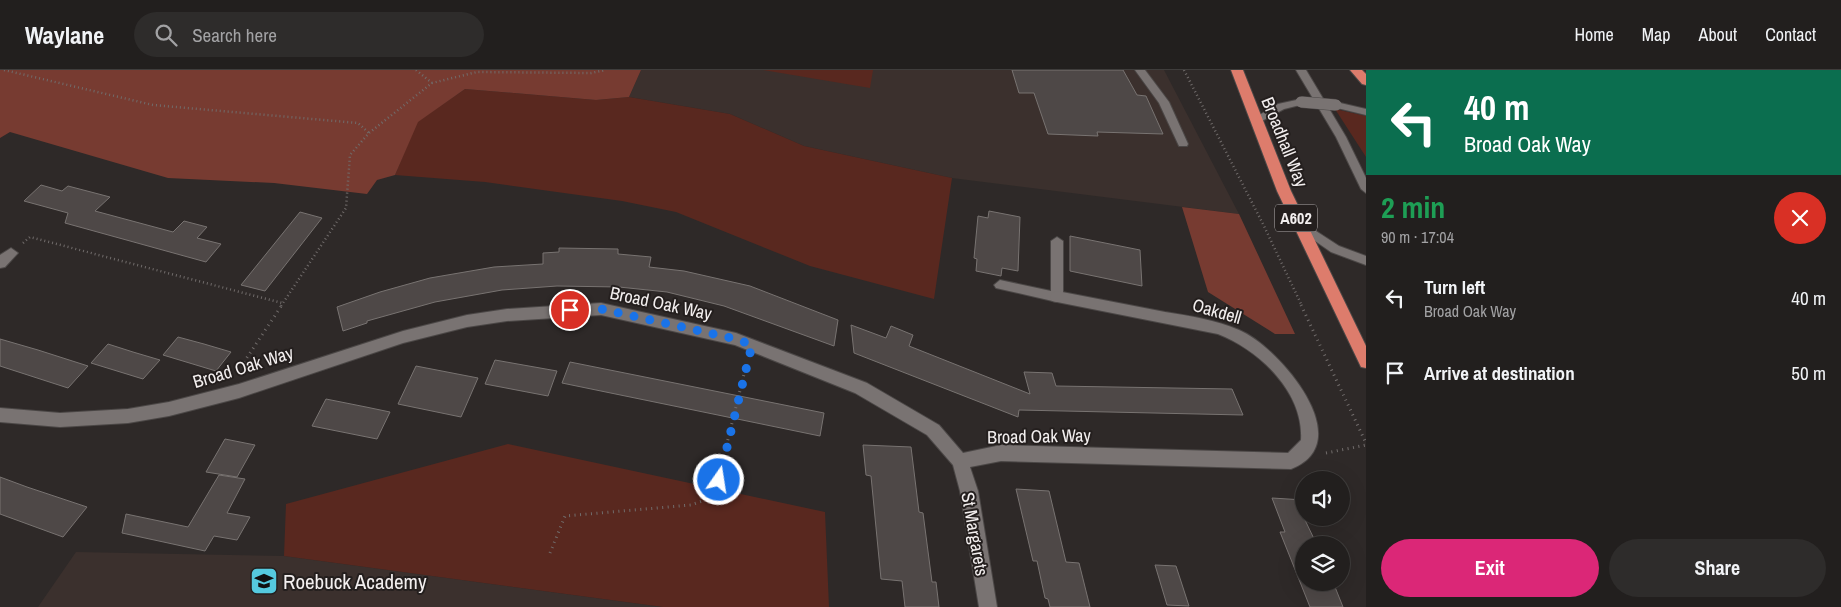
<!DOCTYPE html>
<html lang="en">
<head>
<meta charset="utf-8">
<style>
  body { margin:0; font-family:"Archivo Narrow",sans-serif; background:#2e2c2b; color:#f1f3f6; height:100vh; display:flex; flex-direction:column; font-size:19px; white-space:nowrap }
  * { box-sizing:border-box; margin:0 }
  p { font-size:16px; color:#a2a2a4 }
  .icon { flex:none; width:28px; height:28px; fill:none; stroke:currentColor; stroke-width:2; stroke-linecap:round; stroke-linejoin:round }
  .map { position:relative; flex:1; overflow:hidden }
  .panel { display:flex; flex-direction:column; background:#221f1e; width:475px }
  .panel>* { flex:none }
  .hud { background:#0b6e4f; color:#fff; overflow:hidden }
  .buttons { position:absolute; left:1295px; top:401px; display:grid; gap:10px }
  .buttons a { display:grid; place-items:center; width:55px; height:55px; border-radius:50%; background:#221f1e; box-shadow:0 5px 20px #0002,0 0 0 1px #3f3d3c; font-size:25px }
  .pin { position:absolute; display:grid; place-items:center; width:42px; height:42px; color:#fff; margin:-21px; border:2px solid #fff; border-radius:50%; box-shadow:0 1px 5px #0007 }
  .me { position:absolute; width:55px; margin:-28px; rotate:13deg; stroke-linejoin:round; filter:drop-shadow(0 0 4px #0008) }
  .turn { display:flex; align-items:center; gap:18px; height:105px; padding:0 15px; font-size:22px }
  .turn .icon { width:65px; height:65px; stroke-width:2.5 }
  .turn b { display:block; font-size:35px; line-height:42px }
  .round { display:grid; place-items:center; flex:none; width:52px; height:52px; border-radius:26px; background:#2e2c2b }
  .headline { display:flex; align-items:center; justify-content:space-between; height:85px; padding:0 15px }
  h1 { font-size:30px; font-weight:700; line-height:38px; color:#1e9e55 }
  .action { display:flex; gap:10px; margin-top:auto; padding:10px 15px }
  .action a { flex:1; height:58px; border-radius:30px; background:#db2777; color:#fff; font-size:20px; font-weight:700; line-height:58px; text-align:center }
  .action a+a { background:#2e2c2b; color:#f1f3f6 }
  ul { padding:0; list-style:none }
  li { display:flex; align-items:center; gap:15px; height:75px; padding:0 15px }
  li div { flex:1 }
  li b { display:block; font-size:19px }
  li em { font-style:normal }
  header { display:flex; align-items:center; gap:30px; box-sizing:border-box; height:70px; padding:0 25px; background:#221f1e; border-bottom:1px solid #3f3d3c }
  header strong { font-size:24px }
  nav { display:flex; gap:28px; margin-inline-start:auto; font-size:18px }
  .search { width:350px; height:45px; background:#2e2c2b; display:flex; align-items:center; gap:12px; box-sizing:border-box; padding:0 18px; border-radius:28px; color:#a2a2a4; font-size:19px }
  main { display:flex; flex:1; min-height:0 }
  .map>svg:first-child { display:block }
  .built { fill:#3b302d }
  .green { fill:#59281f }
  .forest { fill:#773b31 }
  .building { fill:#4e4847; stroke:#787371 }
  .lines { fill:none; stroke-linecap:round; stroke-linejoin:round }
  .service-casing { stroke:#4b4746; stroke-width:2 }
  .minor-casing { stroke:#4b4746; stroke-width:2 }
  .trunk-casing { stroke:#4b4746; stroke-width:2 }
  .path-far1 { stroke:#716c6b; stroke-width:2.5; stroke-dasharray:1 3; stroke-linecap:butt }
  .path { stroke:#716c6b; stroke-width:3; stroke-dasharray:1 4.5; stroke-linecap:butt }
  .service { fill:#797372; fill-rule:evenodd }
  .minor { fill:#797372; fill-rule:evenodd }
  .trunk { fill:#dd7c6c; fill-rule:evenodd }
  .service-bridge-casing { stroke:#4b4746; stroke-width:12; stroke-linecap:butt }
  .service-bridge { stroke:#797372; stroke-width:11 }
  .route { stroke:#1a73e8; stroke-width:9; stroke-dasharray:0 16.2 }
  .labels { text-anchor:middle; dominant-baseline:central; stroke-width:4; stroke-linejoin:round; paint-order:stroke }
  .shield { fill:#241f1e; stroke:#b5b1b0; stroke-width:1 }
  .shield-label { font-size:16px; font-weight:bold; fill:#f3efef }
  .street-label { font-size:18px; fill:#f3efef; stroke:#241f1e }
  .near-poi-label { font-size:21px; fill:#f3efef; stroke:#241f1e; text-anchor:start }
</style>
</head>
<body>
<header>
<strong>Waylane</strong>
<div class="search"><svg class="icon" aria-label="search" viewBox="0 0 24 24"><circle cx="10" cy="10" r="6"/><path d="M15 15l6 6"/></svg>Search here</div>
<nav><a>Home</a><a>Map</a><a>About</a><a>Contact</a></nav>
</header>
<main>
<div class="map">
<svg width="1366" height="537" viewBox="0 0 1366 537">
  <rect width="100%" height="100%" fill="#2e2928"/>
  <path class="built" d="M641 0H1164L1239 144 952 108 804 76 730 44 629 27Z
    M76 482 284 486 663 537H38Z"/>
  <path class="green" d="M763 0H873L870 18Z
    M465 19 596 30 629 27 730 44 804 76 952 108 934 229 810 196 676 142 622 131 485 112 395 105 417 52Z
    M1335 39 1366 46V88V87Z
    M508 374 825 442 829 537H663L284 486 286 434Z"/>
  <path class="forest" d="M0 0H641L629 27 596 30 465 19 418 52 395 105 377 110 367 124 274 113 168 108 10 62 0 68Z
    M1182 137 1239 144 1295 264H1275L1208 222Z"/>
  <path class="building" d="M1012 0H1123L1137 25 1146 26 1163 64 1097 62 1098 66 1048 64 1034 23H1019Z
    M41 115 62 121 68 116 110 127 95 141 173 162 184 151 207 157 197 168 221 174 206 192 65 153 68 143 24 131Z
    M989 141 1020 147 1018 201 1002 198 1001 206 976 201 977 189 974 188 978 146 988 148Z
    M300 142 322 148 265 221 241 215Z
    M1070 166 1140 180 1142 216 1070 201Z
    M559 178 618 179V184L651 187 649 197 684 201 750 216 838 250 834 276 724 236 667 222 619 217 557 216 502 220 435 232 367 251V253L343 261 337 237 380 222 430 208 494 197 543 194V183L559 182Z
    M851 255 886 268 891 256 913 265 909 276 1030 324 1024 302 1052 303 1056 316 1232 319 1243 345 1019 340 1018 347 854 283Z
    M178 267 204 274 231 282 216 301 163 285Z
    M0 269 38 280 88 296 68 318 0 296Z
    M108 274 133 282 160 290 143 309 91 293Z
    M495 290 557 301 548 326 485 314Z
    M570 292 824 343 820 366 562 313Z
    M416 296 478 308 461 347 398 334Z
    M326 329 366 337 390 342 377 369 312 356Z
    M225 369 255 375 237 407 206 402Z
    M863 375 911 377 919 442 923 443 932 512H936L939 537H905L902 511 881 509 871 406 866 405Z
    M219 405 245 409 227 443 250 447 237 470 214 466 205 481 122 463 126 444 188 457Z
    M0 407 27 417 87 437 63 467 0 444Z
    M1016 419 1049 421 1066 492 1079 493 1090 537H1050L1048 529 1045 528 1037 491H1033Z
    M1272 428 1304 430V448L1317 475H1304V512H1333L1343 537H1310L1280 462H1285Z
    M1155 495 1176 496 1189 536 1167 535Z"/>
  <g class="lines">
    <g class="service-casing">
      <path id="service" d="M1135 0H1145L1169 32 1188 74 1187 76H1179L1159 33Z
        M1296 0H1306L1346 67 1366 108V123L1361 119 1336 67Z
        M1301 29 1304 30V34L1284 39 1260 52H1252L1251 50 1278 34Z
        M1336 32 1366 39V45L1333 37V33Z
        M1299 150 1339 176 1366 186V195L1331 182 1295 157 1293 154 1295 151Z
        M1057 167 1063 171V227L1061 230 1057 232 996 218 994 215 1000 210 1051 221V171Z"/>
    </g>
    <g class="minor-casing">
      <path id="minor" d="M11 178 18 183 5 197 0 198V185Z
        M1057 221C1093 228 1129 235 1165 242 1190 246 1216 250 1239 260 1278 276 1361 372 1291 399L1001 391 970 397 978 421 997 537H979L960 421 953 395 927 365 855 323 735 275 601 245 507 251 467 257 403 273 239 328 169 346 128 353 60 357 0 352V338L60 343 128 339 169 332 239 314 403 261 467 245 507 239 601 233 736 263 867 313 939 355 963 383 1001 375 1288 383 1301 370C1304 322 1259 280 1218 264L1052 231 1050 227 1052 223Z"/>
    </g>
    <g class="trunk-casing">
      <path id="trunk" d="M1231 0H1243L1291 121 1366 276V298L1361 297 1277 121Z
        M1350 0H1362L1366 4V15L1362 14Z"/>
    </g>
    <path class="path-far1" d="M4 0 153 35 358 53 369 63
      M416 0 432 13
      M1184 0 1263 154 1302 236
      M23 173 30 167 282 233
      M281 236 346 138 350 85 369 63 432 13 477 2 591 3 606 0"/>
    <path class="path" d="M1301 235 1366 373
      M243 298 246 289 282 235
      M1326 383 1366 375
      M550 483 565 446 691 435 705 430 715 422 747 292"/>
    <use href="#service" class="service"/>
    <use href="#minor" class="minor"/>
    <use href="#trunk" class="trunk"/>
    <g class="service-bridge-casing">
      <path id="service-bridge" d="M1301 32 1336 35"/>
    </g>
    <use href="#service-bridge" class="service-bridge"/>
  </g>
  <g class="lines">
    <path class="route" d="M570 240 601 239 736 269 752 275 719 410"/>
  </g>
  <defs>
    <g id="school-square" transform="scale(1.4375)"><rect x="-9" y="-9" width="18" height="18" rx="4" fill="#55cadf" stroke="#241f1e"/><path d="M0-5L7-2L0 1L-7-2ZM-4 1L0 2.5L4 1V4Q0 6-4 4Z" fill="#111"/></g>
  </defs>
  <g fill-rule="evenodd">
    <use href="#school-square" x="264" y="511"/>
  </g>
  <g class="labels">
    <rect class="shield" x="1275" y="134.5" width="42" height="27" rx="4"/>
    <g class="shield-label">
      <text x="1296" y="148">A602</text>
    </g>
    <g class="street-label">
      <text transform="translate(1285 72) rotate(68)">Broadhall Way</text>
      <text transform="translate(661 233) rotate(12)">Broad Oak Way</text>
      <text transform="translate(1217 241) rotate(16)">Oakdell</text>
      <text transform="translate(243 297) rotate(-17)">Broad Oak Way</text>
      <text transform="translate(1039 366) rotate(-1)">Broad Oak Way</text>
      <text transform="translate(975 464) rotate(80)">St Margarets</text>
    </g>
    <g class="near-poi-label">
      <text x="283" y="511">Roebuck Academy</text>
    </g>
  </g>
</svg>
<div class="buttons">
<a><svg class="icon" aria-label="sound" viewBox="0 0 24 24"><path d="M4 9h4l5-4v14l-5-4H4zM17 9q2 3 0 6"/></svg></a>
<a><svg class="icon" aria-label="layers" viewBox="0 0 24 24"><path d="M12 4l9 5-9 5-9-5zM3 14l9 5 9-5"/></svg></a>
</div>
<div class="pin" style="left:570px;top:240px;background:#d93025"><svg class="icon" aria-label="arrive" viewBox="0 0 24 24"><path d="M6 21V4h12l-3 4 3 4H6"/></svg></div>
<svg class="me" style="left:719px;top:410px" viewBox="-20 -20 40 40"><circle r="17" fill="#1a73e8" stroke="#fff" stroke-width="3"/><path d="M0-11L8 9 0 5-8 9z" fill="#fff"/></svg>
</div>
<section class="panel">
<div class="hud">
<div class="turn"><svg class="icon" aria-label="left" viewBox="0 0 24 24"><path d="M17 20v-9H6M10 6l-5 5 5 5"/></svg><div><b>40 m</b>Broad Oak Way</div></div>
</div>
<div class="headline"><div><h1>2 min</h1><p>90 m · 17:04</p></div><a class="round" style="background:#d93025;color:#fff"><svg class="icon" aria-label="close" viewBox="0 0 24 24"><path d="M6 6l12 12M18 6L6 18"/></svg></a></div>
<ul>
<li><svg class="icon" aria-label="left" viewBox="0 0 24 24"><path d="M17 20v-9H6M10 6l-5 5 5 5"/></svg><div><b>Turn left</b><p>Broad Oak Way</p></div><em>40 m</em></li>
<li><svg class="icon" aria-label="arrive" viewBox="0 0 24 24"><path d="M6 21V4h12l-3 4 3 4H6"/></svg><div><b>Arrive at destination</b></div><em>50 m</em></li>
</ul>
<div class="action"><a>Exit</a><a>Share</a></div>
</section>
</main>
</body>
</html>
